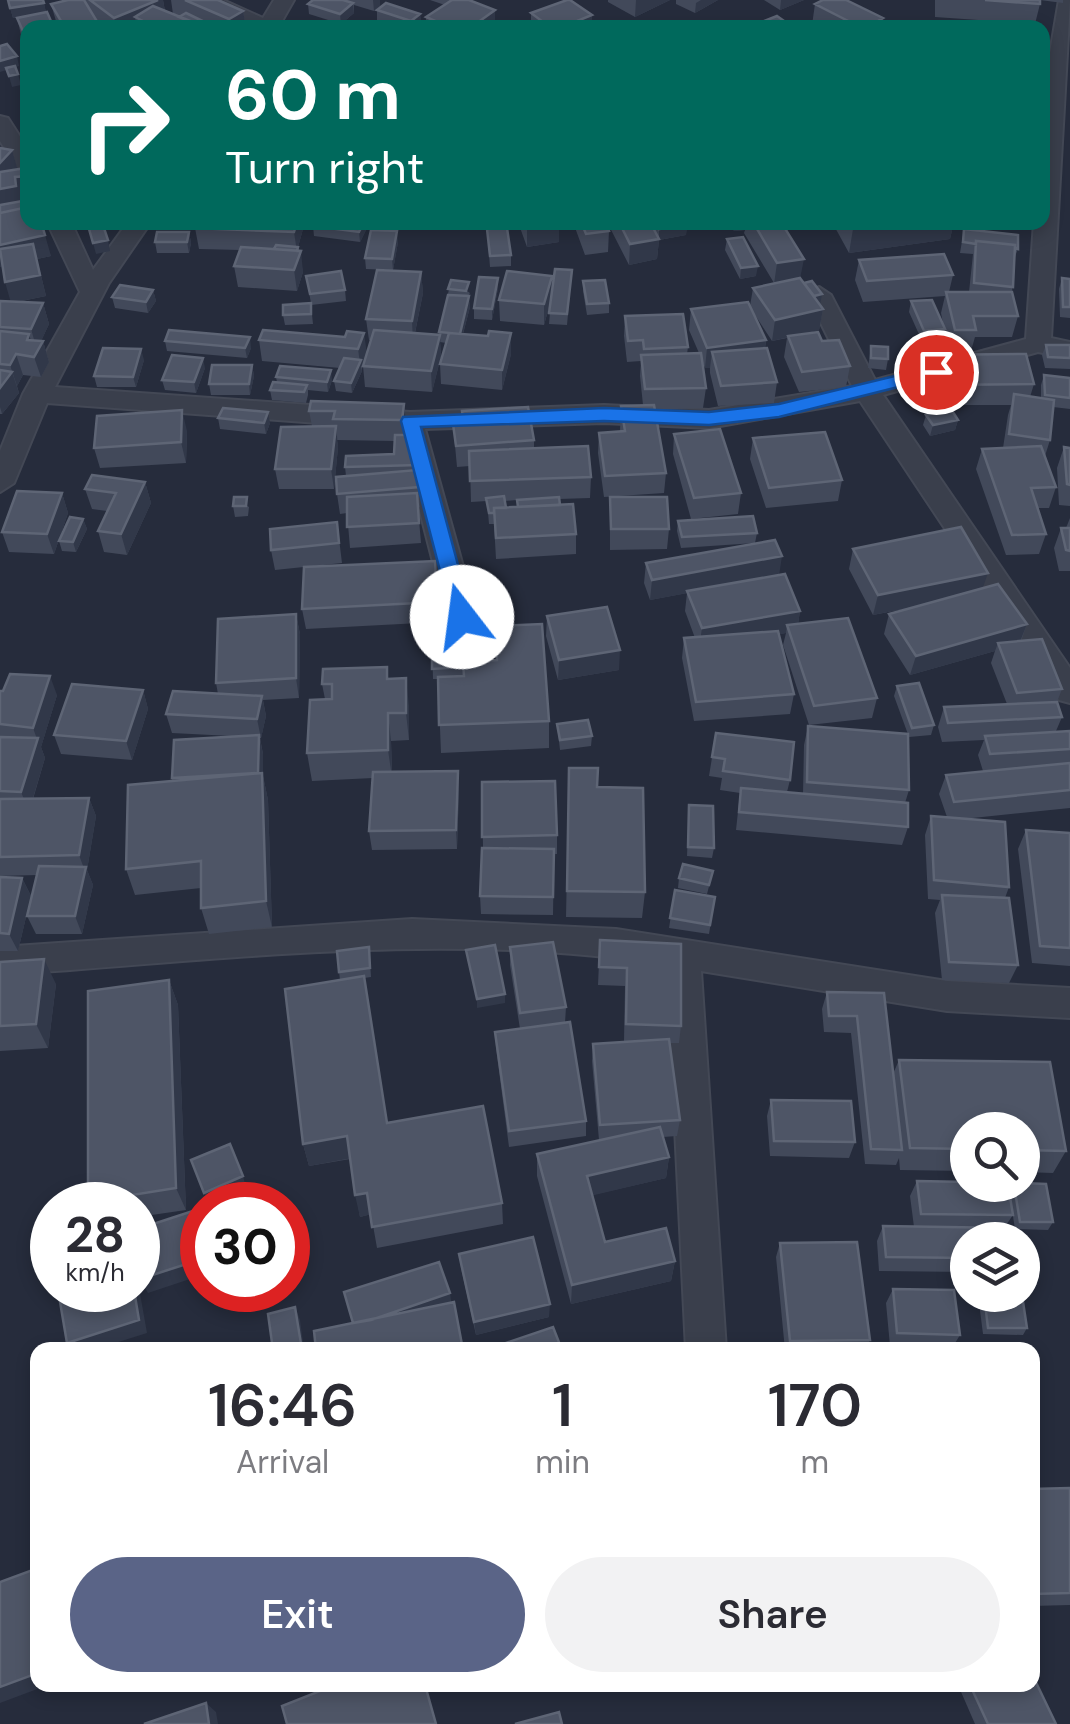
<!DOCTYPE html>
<html lang="en">
<head>
<meta charset="utf-8">
<style>
  body { margin:0; font-family:"DM Sans",sans-serif; background:#f2f2f3; color:#2b2b33; height:100vh; display:flex; flex-direction:column; font-size:38px; white-space:nowrap }
  * { box-sizing:border-box; margin:0 }
  p { font-size:32px; color:#7c7c81 }
  .icon { flex:none; width:55px; height:55px; fill:none; stroke:currentColor; stroke-width:2; stroke-linecap:round; stroke-linejoin:round }
  .map { position:relative; flex:1; overflow:hidden }
  .panel { position:absolute; left:30px; top:1342px; width:1010px; height:350px; display:flex; flex-direction:column; background:#fff; border-radius:20px; box-shadow:0 5px 15px #0003 }
  .panel>* { flex:none }
  .banner { position:absolute; left:20px; top:20px; width:1030px; height:210px; border-radius:20px; box-shadow:0 5px 15px #0003; background:#00695c; color:#fff; overflow:hidden }
  .buttons { position:absolute; left:950px; top:1112px; display:grid; gap:20px }
  .buttons a { display:grid; place-items:center; width:90px; height:90px; border-radius:50%; background:#fff; box-shadow:0 5px 15px #0003; font-size:50px }
  .speed { position:absolute; left:30px; top:1182px; display:flex; gap:20px; font-size:50px; font-weight:700; text-align:center }
  .speed>* { display:grid; place-content:center; width:130px; height:130px; border-radius:50%; background:#fff; box-shadow:0 5px 15px #0003; line-height:1 }
  .speed small { font-size:25px; font-weight:400 }
  .speed .limit { border:15px solid #d22; background:#fff; color:#111 }
  .pin { position:absolute; display:grid; place-items:center; width:85px; height:85px; color:#fff; margin:-42px; border:5px solid #fff; border-radius:50%; box-shadow:0 2px 10px #0007 }
  .me { position:absolute; width:110px; margin:-55px; rotate:345deg; stroke-linejoin:round; filter:drop-shadow(0 0 8px #0008) }
  .turn { display:flex; align-items:center; gap:35px; height:210px; padding:0 40px; font-size:45px }
  .turn .icon { width:130px; height:130px; stroke-width:2.5 }
  .turn b { display:block; font-size:70px; line-height:85px }
  .eta { display:flex; justify-content:space-evenly; align-items:center; height:170px; text-align:center }
  .eta b { font-size:60px; font-weight:600; line-height:70px }
  .action { display:flex; gap:20px; margin-top:auto; padding:20px 40px }
  .action a { flex:1; height:115px; border-radius:60px; background:#5a6487; color:#fff; font-size:40px; font-weight:600; line-height:115px; text-align:center }
  .action a+a { background:#f2f2f3; color:#2b2b33 }
  .map>svg:first-child { display:block }
  .lines { fill:none; stroke-linecap:round; stroke-linejoin:round }
  .minor-casing { stroke:#434855; stroke-width:4 }
  .minor { fill:#3a3f4c; fill-rule:evenodd }
  .wall { fill:#42495a; fill-rule:evenodd }
  .shaded-wall { fill:#313849 }
  .building { fill:#4e5566; stroke:#5e6575; stroke-width:2.5 }
  .route { fill:#1a73e8; stroke:#114b97; stroke-width:2.5 }
</style>
</head>
<body>
<div class="map">
<svg width="1070" height="1724" viewBox="0 0 1070 1724">
  <rect width="100%" height="100%" fill="#262c3c"/>
  <g class="lines">
    <g class="minor-casing">
      <path id="minor" d="M196 0H223L263 18 274 0H294L278 28H251Z
        M1059 0H1070L1051 338 1070 342V358L1038 352 883 395 1070 668V703L1059 700 860 401 709 428 604 423 425 429 477 617 472 625H452L447 617 399 429 47 403 14 483 0 492V451L23 394 80 292 47 222H71L93 270 128 222H151L109 283 55 387 410 412 604 405 709 410 852 386 807 295 819 287 831 295 875 380 1026 339 1034 222H1042L1043 94Z
        M0 116 8 118 28 149V175L20 173 0 141Z
        M412 919 616 929 947 981 1070 988V1018L947 1011 701 971 726 1350H686L667 965C447 930 221 960 0 975V947Z"/>
    </g>
    <use href="#minor" class="minor"/>
  </g>
  <path class="wall" d="M8 0H43L46 12 54 28H28V51L22 39 17 18 27 16 13 18Z
    M68 0H163L165 11 180 16 173 14 171 0H218L243 11 246 28H104L98 23 101 28H58L51 4Z
    M313 0H380V6L374 11 354 5V13L341 24 309 14 308 4Z
    M430 0H469L495 28H426V17L445 5Z
    M608 0H670L635 17 608 2Z
    M676 0H718L695 13 676 4Z
    M764 0H804L780 10Z
    M935 0H1040V4L1035 24 935 17Z
    M1040 0H1063V3Z
    M815 4 881 28H817L812 25Z
    M377 10 420 14 421 24 417 28H400L377 20Z
    M531 13 592 15V28H531Z
    M0 148 12 150 17 169 28 172V197L21 198V201L51 256 37 259 46 296 17 302 43 303 49 324 41 341H43L49 362 41 377 23 375 17 386 19 393 2 414H0V301H11L2 266 0 267Z
    M305 222 298 247 303 272 297 291 238 287 234 266 240 250 199 249 195 228Z
    M395 222H487L486 228Z
    M518 222H559V242L527 247Z
    M573 222H606L609 231 608 252 585 255Z
    M607 222H650L651 225 652 222H686L687 224 686 235 659 240 657 259 629 265Z
    M729 222H783L800 278 823 309 819 330 801 334 822 341 850 366 846 387 799 392 784 357 787 338 772 341 755 315 766 340 765 349 777 382 774 403 718 406 710 373V368H705L702 361 706 388 703 408 654 410 666 473 664 493 604 497 598 453 599 433 620 431 621 406 643 405 640 376 641 361 627 362 624 336 625 316 688 347 687 354 699 353 689 330 691 309 750 306 753 288 774 283 744 233 745 230 734 231Z
    M832 222H954L950 239 849 253Z
    M313 226 366 230 360 242 314 236Z
    M487 229 511 255V266L490 267Z
    M964 229 1018 249 1014 259 1012 293 1018 316 1012 337H975L971 351H949L945 329 942 339 922 341 909 312 911 301 944 328 941 313 945 296 863 302 855 280 859 260 953 275 949 292H969L973 254 960 253Z
    M189 232 191 243 189 253H157L155 242Z
    M727 239 756 276 740 279 725 250Z
    M398 242 393 270 366 269 365 258Z
    M572 270 567 325 549 324 551 300 544 325 500 321 499 300 552 276V292Z
    M421 272 423 293 415 333 439 335 451 280 470 293 468 296 470 307 463 334 511 354 502 390 441 384 440 364 446 343 440 342 441 356 432 392 365 387 363 366 371 340H369L366 319Z
    M306 276 345 290 346 301 311 305 313 324 285 325 283 315 311 303Z
    M498 278V288L492 320 474 319V308Z
    M1062 278 1070 279V318L1060 317 1059 289Z
    M583 281 609 303V313L587 315 583 291Z
    M153 290 156 301 148 313 115 308 112 297Z
    M364 333 362 371 352 393 336 391 334 381 340 368 262 361 259 340 345 337Z
    M165 341 251 348 247 358 167 351Z
    M1046 345H1070V369L1045 368 1042 355Z
    M871 346 888 359 886 370 868 368Z
    M930 355 1034 384 1030 397 1041 399V385L1044 375 1070 378V409L1053 407 1050 440 1045 456 1056 487 1049 508H1038L1046 534 1039 554 1006 555 976 469 982 449 1003 448 1008 415 1011 405H931L925 376Z
    M144 360 136 387H97L94 376Z
    M252 365 254 376 250 395H211L209 384Z
    M205 368 196 393 165 390 162 380Z
    M276 377 332 380 328 392 308 390V395L306 403 272 400 270 390 277 382Z
    M404 404 406 425 405 435H410L411 454 418 453 419 475H417L420 507 418 508 421 543 350 548 347 513 340 514 337 494 346 476 345 467 394 454 395 441 337 440 338 447 334 489H279L275 469 312 426 309 411Z
    M462 411 534 440V448L591 477 590 498 559 499 560 505 576 534V554L496 559 494 524H489L487 501 471 502 470 466 457 467 453 424 463 423ZM517 500V507L506 508 505 501Z
    M926 415 958 420 955 430 930 436 923 425Z
    M218 418 270 423 266 434 220 429Z
    M187 431 186 463 100 468 94 448Z
    M674 434 741 493 738 514 691 519 673 454Z
    M753 438 842 480 838 501 766 508 750 459Z
    M1064 447 1070 448V506L1059 505 1057 468Z
    M145 482 151 503 127 555 104 552 98 531 107 511 92 509 85 489Z
    M62 493 68 513 54 554 9 552 2 532Z
    M234 497 249 507 248 516 235 517 233 506Z
    M610 497 669 529 667 549 610 550Z
    M1070 518V571H1059L1054 548 1061 528H1066Z
    M83 519 87 529 76 552 62 551 59 541Z
    M678 521 757 533 755 543 681 548 677 531Z
    M337 522 342 563 275 570 271 550Z
    M853 549 983 588 1027 624 1021 641 1062 689 1057 702 1062 717 1056 731H1070V808L963 819 1009 887 1005 898 1018 965 1009 983 942 980 935 913 940 900 928 899 925 835 931 816 947 817 939 794 946 775 983 771 978 755 984 740 942 742 938 727 944 707 1007 704 991 663 995 651 910 675 884 634 889 614 919 606 873 615 849 569Z
    M435 561 439 622 306 629 302 609Z
    M646 563 779 575 800 611 798 624 877 698 872 718 809 725 783 645 786 633 779 634 794 694 790 714 694 721 682 658 684 638H695L685 611 687 593 650 600 644 583Z
    M296 614 300 634 299 698 263 700 266 716 261 738H260L263 754V776L268 800 272 927 209 934 201 908V888L135 895 126 869 172 781V778L231 736 172 733 166 714 218 694 216 683Z
    M547 616 619 670 558 680 546 636Z
    M432 645 467 662 549 721V748L441 753 438 679H433Z
    M387 667 388 679 409 706V740L391 741 392 772 459 790 457 849 372 850 369 831 373 778 312 781 307 753 325 699 322 684Z
    M897 686 934 725 931 735 909 737 894 696Z
    M143 690 148 709 132 760 61 754 54 735Z
    M0 691 57 695 41 747 45 758 33 799 89 798 96 816 87 870 93 885 82 934H36L27 916 37 875 0 876Z
    M557 724 592 736 591 746 560 750Z
    M808 726 909 790 905 803 908 827 902 845 736 830 740 793 720 790 722 778 709 776 716 733 790 780 787 792 803 794 804 745Z
    M569 768 597 787 645 892 642 918 566 917Z
    M482 782 557 835V854H554L553 915 481 914 480 896 483 848Z
    M689 805 714 848 712 858 687 856Z
    M1026 830 1070 833V966L1032 963 1018 849Z
    M713 871 707 894 678 888 679 878Z
    M0 877 22 878 31 896 18 951H0Z
    M675 890 715 897 709 934 669 928Z
    M600 940 681 1026 679 1043H670L680 1120 677 1136 663 1137 669 1157 666 1178 592 1195 605 1242 675 1261 671 1281 571 1304 537 1176V1154L599 1140 592 1061 593 1044 635 1041H624L625 986 598 985Z
    M369 947 371 977 364 978 387 1123 502 1203 503 1224 377 1248 371 1214 360 1217 350 1159 309 1166 303 1144 340 980 339 972Z
    M510 947 566 1007 565 1023 586 1121V1136L509 1147 496 1048 495 1032 520 1029 510 965Z
    M0 962 56 984 48 1048 0 1051Z
    M169 980 178 1005 186 1210 138 1217V1205H90L88 1202Z
    M827 992 884 993 893 1074 899 1060 1066 1151 1053 1173 1022 1172V1130H968V1171L900 1170 899 1158 896 1165 865 1164 851 1033 824 1032 822 1009Z
    M771 1100 855 1142 849 1158 770 1156 767 1116Z
    M917 1181 1013 1215 1004 1228 968 1240V1272L879 1271 877 1241 883 1226 914 1227 910 1196Z
    M1012 1185H1022L1053 1222 1048 1230 1015 1229 1009 1191Z
    M780 1243 870 1340 865 1350H785L776 1257Z
    M459 1254 549 1317 476 1335 461 1268Z
    M893 1289 960 1335 952 1348 890 1346 886 1303Z
    M978 1295H1022L1027 1328 1023 1335 983 1334Z
    M1070 1488V1605L1032 1606V1489Z
    M505 1685H581L580 1688 505 1687Z
    M958 1685H1032L1056 1724H975Z"/>
  <path class="shaded-wall" d="M158 0H163L166 19 135 17 137 28H116L114 18Z
    M373 0H380V6L374 11Z
    M636 0H670L635 17Z
    M701 0H718L695 13 696 3Z
    M781 0H804L780 10Z
    M44 3 46 13 13 18 10 8Z
    M353 3 354 13 341 24 340 14Z
    M495 10V28H470Z
    M243 11 246 28H230L229 19Z
    M420 14 421 24 417 28H412L411 21Z
    M592 15V28H560Z
    M883 18 881 28H866Z
    M17 56 19 66 0 72V61Z
    M18 74 21 85 12 87 9 76Z
    M12 150 18 171 15 177 28 176V197L21 198 22 207 0 210V163Z
    M297 222H305L298 247 299 254 301 251 303 272 297 291 294 270 297 252 294 232Z
    M364 222H365L366 230 360 242 359 232Z
    M552 222H559V242L527 247V226Z
    M735 222H746L745 230 734 231Z
    M861 222H954L950 239 849 253 854 223Z
    M687 224 686 235 659 240 657 259 629 265 630 244 659 239V229Z
    M397 231 398 242 393 270 392 259Z
    M189 232 191 243 189 253 187 242Z
    M45 235 51 256 37 259 46 296 11 303 5 282 36 259 0 267V245Z
    M108 240 110 251 96 254 93 243Z
    M804 259 800 279 774 284 777 263Z
    M758 266 756 276 740 279 741 268Z
    M421 272 423 293 413 342 412 321Z
    M552 276V296L544 325V304Z
    M498 278V288L492 320V309Z
    M153 290 156 301 148 313 146 302Z
    M822 294 820 305 814 296Z
    M469 296 470 307 460 344V334Z
    M43 303 49 324 37 350 31 329Z
    M823 309 819 330 772 341 775 320Z
    M364 333 367 354 361 367 362 371 352 393 351 383 360 363 358 349Z
    M511 333V354L502 390V370Z
    M29 334 35 354 43 341 49 362 41 377 34 357 27 340Z
    M440 335 441 356 432 392 431 371Z
    M250 337 251 348 247 358 245 348Z
    M766 340 763 361 712 352 710 368H705L707 348Z
    M141 349 144 360 136 387 133 377Z
    M16 354 23 375 17 386 10 365Z
    M203 358 205 368 196 393 194 382Z
    M252 365 254 376 250 395 249 384Z
    M331 370 332 380 328 392 327 382Z
    M12 372 19 393 2 414 0 407V388Z
    M404 404 406 425 404 441 402 420Z
    M182 410 187 431 186 463 181 442Z
    M268 412 270 423 266 434 264 423Z
    M958 420 955 430 930 436 933 425Z
    M336 426 338 447 334 489 331 469Z
    M145 482 151 503 127 555 121 534Z
    M62 493 68 513 54 554 47 534Z
    M83 519 87 529 76 552 73 542Z
    M782 556 779 576 650 600 652 580Z
    M988 573 981 593 873 615 878 595Z
    M800 611 797 631 787 625 786 633 699 648 702 628Z
    M296 614 300 634 299 698 296 678Z
    M1027 624 1019 644 998 643 995 651 910 675 916 656Z
    M620 650 619 670 558 680 559 660Z
    M50 676 57 695 41 747 45 758 29 811 21 792 37 739 33 728Z
    M406 678 409 706V740L406 713Z
    M143 690 148 709 132 760 126 741Z
    M262 696 266 716 261 738 257 719Z
    M388 713 391 741 392 777 388 750Z
    M259 735 263 754V776L268 800 272 927 266 901 258 773Z
    M458 771 459 790 457 849 456 830Z
    M89 798 96 816 87 870 93 885 82 934 75 916 85 871 79 855Z
    M22 878 31 896 18 951 9 934Z
    M44 959 56 984 48 1048 36 1024Z
    M169 980 178 1005 186 1210 176 1188Z
    M505 994V1003L477 1008V999Z
    M347 1136 352 1158 309 1166 303 1144Z
    M669 1157 666 1178 586 1197 587 1176Z
    M243 1176 245 1184 207 1200 204 1193Z
    M367 1193 372 1214 360 1217 355 1195Z
    M202 1259V1275L148 1293 140 1279Z
    M675 1261 671 1281 571 1304 572 1285Z
    M138 1282 147 1333 93 1350H72L67 1343 134 1290H138Z
    M450 1293 452 1307 353 1325Z
    M550 1304 549 1317 476 1335 474 1322Z
    M295 1307 300 1320 304 1350H302Z
    M38 1673V1685H48L0 1703V1687Z
    M206 1703 216 1712 218 1724H209Z"/>
  <path class="building" d="M8 0H43L44 3 10 8Z
    M68 0H84L101 28H65L51 4Z
    M90 0H158L114 18Z
    M185 0H218L243 11 229 19Z
    M313 0H343L353 3 340 14 308 4Z
    M452 0H469L495 10 470 28H451L426 17Z
    M567 0H570L592 15 560 28H551L531 13Z
    M823 0H846L883 18 866 28H862L815 4Z
    M985 0H1040V4Z
    M386 3 420 14 411 21 377 10Z
    M153 6 205 27 131 26 141 20 135 17Z
    M47 12 54 28H28V42L17 18Z
    M186 13 217 28H205L179 17Z
    M777 16 794 28H746Z
    M518 22 527 28H505Z
    M7 44 17 56 0 61V46Z
    M15 66 18 74 9 76 6 68Z
    M1042 79 1048 80 1046 93 1042 92Z
    M0 148 12 150 0 163Z
    M26 168 28 176 15 177 16 186 0 189V172Z
    M28 200V207L0 213V205Z
    M28 207V222H41L45 235 0 245V213Z
    M87 222H102L108 240 93 243Z
    M197 222H297L294 232 195 228Z
    M314 222H364L359 232 313 226Z
    M526 222H552L527 226Z
    M581 222H606L609 231 586 234Z
    M619 222H650L659 239 630 244Z
    M656 222H686L687 224 659 229Z
    M753 222H781L804 259 777 263Z
    M507 228 511 255 490 256 487 229Z
    M964 229 1018 235V249L1015 248V245L976 241V244L963 242Z
    M371 230 397 231 392 259 365 258Z
    M157 232H189L187 242H155Z
    M743 237 758 266 741 268 727 239Z
    M976 241 1015 245 1013 287 974 283Z
    M33 244 40 275 5 282 0 249Z
    M276 245 298 247 297 251 274 249Z
    M241 247 301 251 294 270 234 266Z
    M944 254 953 275 867 281 859 260Z
    M555 269 572 270 567 314 549 313Z
    M377 270 421 272 412 321 366 319Z
    M341 271 345 290 310 294 306 276Z
    M507 271 552 276 544 304 499 300Z
    M479 277 498 278 492 309 474 308Z
    M800 278 823 309 775 320 753 288Z
    M1062 278 1070 279V307H1063Z
    M451 280 469 282 466 291 448 289Z
    M605 280 609 303 587 304 583 281Z
    M812 281 822 294 814 296 804 283Z
    M120 285 153 290 146 302 112 297Z
    M946 292H1012L1018 316H973L976 330H955Z
    M448 295 469 296 460 334 439 332Z
    M932 300 945 329 924 331 911 301Z
    M0 301 43 303 31 329 0 327Z
    M748 302 766 340 707 348 691 309Z
    M311 303V314L283 315V305Z
    M683 314 688 347 644 349 643 340 628 341 625 316Z
    M169 330 250 337 245 348 165 341Z
    M263 330 345 337 347 331 364 333 358 349 259 340Z
    M374 330 440 335 431 371 363 366Z
    M0 331 29 334 27 340 43 341 34 357 16 354 10 365 0 364Z
    M489 331 511 333 502 370 440 364 449 333 488 336Z
    M818 332 822 341 839 340 850 366 802 372 788 336Z
    M1046 345H1070V358L1048 357Z
    M871 346 888 347V359L871 358Z
    M103 348 141 349 133 377 94 376Z
    M767 348 777 382 721 386 712 352Z
    M701 353 706 388 645 389 641 355Z
    M1026 354 1034 384 937 385 930 355Z
    M172 355 203 358 194 382 162 380Z
    M344 358 361 360 351 383 334 381Z
    M212 365H252L249 384H209Z
    M280 366 331 370 327 382 276 377Z
    M0 370 12 372 0 388Z
    M1044 375 1070 378V398L1045 395Z
    M273 382 307 385 304 392 270 390Z
    M1014 394 1054 400 1050 440 1009 434Z
    M311 401 404 404 402 420 333 419 335 411H309Z
    M654 405 666 473 605 476 599 433 625 431 621 406Z
    M528 407 534 440 456 446 453 424 464 423 462 411Z
    M223 408 268 412 264 423 218 418Z
    M951 409 958 420 933 425 926 415Z
    M182 410 181 442 94 448 97 416Z
    M336 426 331 469H275L281 427Z
    M720 429 741 493 694 498 674 434Z
    M825 432 842 480 769 488 753 438Z
    M395 435H410V454L418 453V465L345 467 346 456 394 454Z
    M588 446 591 477 470 481 469 451Z
    M1041 446 1056 487 1031 488 1046 534 1012 535 982 449Z
    M1064 447 1070 448V485L1067 484Z
    M417 470 419 487 337 494 336 477Z
    M92 475 145 482 121 534 98 531 116 493 85 489Z
    M17 491 62 493 47 534 2 532Z
    M417 493 419 523 347 527V497Z
    M504 496 506 508H494V513H489L486 498Z
    M234 497H247L246 506H233Z
    M559 497 560 505 518 507 517 500Z
    M610 497H667L669 529H611Z
    M573 504 576 534 496 538 494 508Z
    M753 516 757 533 682 537 678 521Z
    M70 517 83 519 73 542 59 541Z
    M337 522 339 543 271 550 270 529Z
    M961 527 988 573 878 595 853 549Z
    M1061 528H1070V551L1066 550Z
    M775 540 782 556 652 580 646 563Z
    M435 561 437 602 302 609 304 567Z
    M785 574 800 611 702 628 687 591Z
    M998 584 1027 624 916 656 889 614Z
    M607 607 620 650 559 660 547 616Z
    M296 614V678L216 683 218 619Z
    M848 618 877 698 814 706 787 625Z
    M542 624 549 721 439 725 438 677 464 676 463 662 497 660 496 626Z
    M778 631 794 694 696 702 684 638Z
    M1042 639 1062 689 1017 693 998 643Z
    M466 643 467 662H463V667L432 669V645Z
    M387 667V679L406 678V713H388V750L307 753 310 700 332 699V684H322L323 669Z
    M10 674 50 676 33 728 0 724V691H3Z
    M919 683 934 725 912 728 897 686Z
    M72 684 143 690 126 741 54 735Z
    M173 691 262 696 257 719 166 714Z
    M1057 702 1062 717 948 723 944 707Z
    M588 720 592 736 560 740 557 724Z
    M808 726 908 734 909 790 807 782Z
    M1070 731V749L990 754 985 736Z
    M716 733 794 742 790 780 723 771 725 759 712 757Z
    M259 735 258 773 172 778 174 740Z
    M0 737 38 738 21 792 0 791Z
    M1070 763V790L954 802 946 775Z
    M569 768H598L597 787 643 788 645 892 567 891Z
    M458 771 456 830 369 831 373 772Z
    M262 773 266 901 201 908V861L126 869 128 785Z
    M555 781 557 835 482 837V782Z
    M741 788 908 803V827L739 812Z
    M89 798 79 855 0 857V799Z
    M689 805 713 806 714 848 688 847Z
    M931 816 1005 822 1009 887 934 880Z
    M1026 830 1070 833V948L1040 946Z
    M482 848 554 849 553 897 480 896Z
    M683 864 713 871 709 885 679 878Z
    M39 866 86 867 75 916H27Z
    M0 877 22 878 9 934 0 933Z
    M675 890 715 897 710 925 670 918Z
    M942 895 1009 898 1018 965 949 962Z
    M600 940 681 944V1026L626 1024 627 968 599 967Z
    M553 942 566 1007 520 1013 510 947Z
    M495 945 505 994 477 999 466 950Z
    M369 947 370 968 339 972 337 951Z
    M44 959 36 1024 0 1026V962Z
    M364 976 387 1123 483 1106 502 1203 372 1227 367 1193 355 1195 347 1136 303 1144 285 989Z
    M169 980 176 1188 88 1202V991Z
    M827 992 884 993 902 1150 871 1149 857 1016H829Z
    M570 1022 586 1121 509 1131 495 1032Z
    M669 1039 680 1120 600 1125 593 1044Z
    M899 1060 1050 1062 1066 1151 1022 1150V1130H968V1149L910 1148Z
    M771 1100 851 1101 855 1142 774 1141Z
    M660 1127 669 1157 587 1176 605 1242 666 1228 675 1261 572 1285 537 1154Z
    M230 1144 243 1176 204 1193 191 1160Z
    M917 1181 968 1182V1185H1008L1013 1215 921 1214Z
    M1022 1183 1046 1184 1053 1222H1020L1014 1185H1022Z
    M263 1189 267 1205H213Z
    M202 1208V1259L140 1279 138 1265V1229Z
    M883 1226 1009 1228 1011 1240H968V1258L886 1257Z
    M533 1237 550 1304 474 1322 459 1254Z
    M857 1242 870 1340 790 1341 780 1243Z
    M439 1262 450 1293 371 1320 353 1323 344 1292Z
    M893 1289 954 1290 960 1335 897 1333Z
    M58 1290H134L139 1320 67 1343Z
    M984 1295H1022L1027 1328H988Z
    M454 1302 463 1350H316L314 1331Z
    M295 1307 302 1350H273L268 1314Z
    M553 1327 562 1350H501L500 1345Z
    M1070 1488V1593L1032 1594V1489Z
    M38 1568V1673L0 1687V1582Z
    M1032 1674 1056 1724H988L970 1685H1032Z
    M335 1685H425L436 1724H287L282 1706Z
    M206 1703 209 1724H144Z
    M559 1712 562 1724H515Z"/>
  <path class="route" d="M936 366 942 368V376L779 417 709 425 604 421 421 427 472 617 462 624 452 617 401 421 403 417 604 408 709 412 779 404Z"/>
</svg>
<div class="buttons">
<a><svg class="icon" aria-label="search" viewBox="0 0 24 24"><circle cx="10" cy="10" r="6"/><path d="M15 15l6 6"/></svg></a>
<a><svg class="icon" aria-label="layers" viewBox="0 0 24 24"><path d="M12 4l9 5-9 5-9-5zM3 14l9 5 9-5"/></svg></a>
</div>
<div class="speed"><div>28<small>km/h</small></div><div class="limit">30</div></div>
<div class="pin" style="left:936px;top:372px;background:#d93025"><svg class="icon" aria-label="arrive" viewBox="0 0 24 24"><path d="M6 21V4h12l-3 4 3 4H6"/></svg></div>
<svg class="me" style="left:462px;top:617px" viewBox="-20 -20 40 40"><circle r="19" fill="#fff"/><path d="M0-13L10 11 0 6-10 11z" fill="#1a73e8"/></svg>
<div class="banner">
<div class="turn"><svg class="icon" aria-label="right" viewBox="0 0 24 24"><path d="M7 20v-9h11M14 6l5 5-5 5"/></svg><div><b>60 m</b>Turn right</div></div>
</div>
<section class="panel">
<div class="eta">
<div><b>16:46</b><p>Arrival</p></div>
<div><b>1</b><p>min</p></div>
<div><b>170</b><p>m</p></div>
</div>
<div class="action"><a>Exit</a><a>Share</a></div>
</section>
</div>
</body>
</html>
